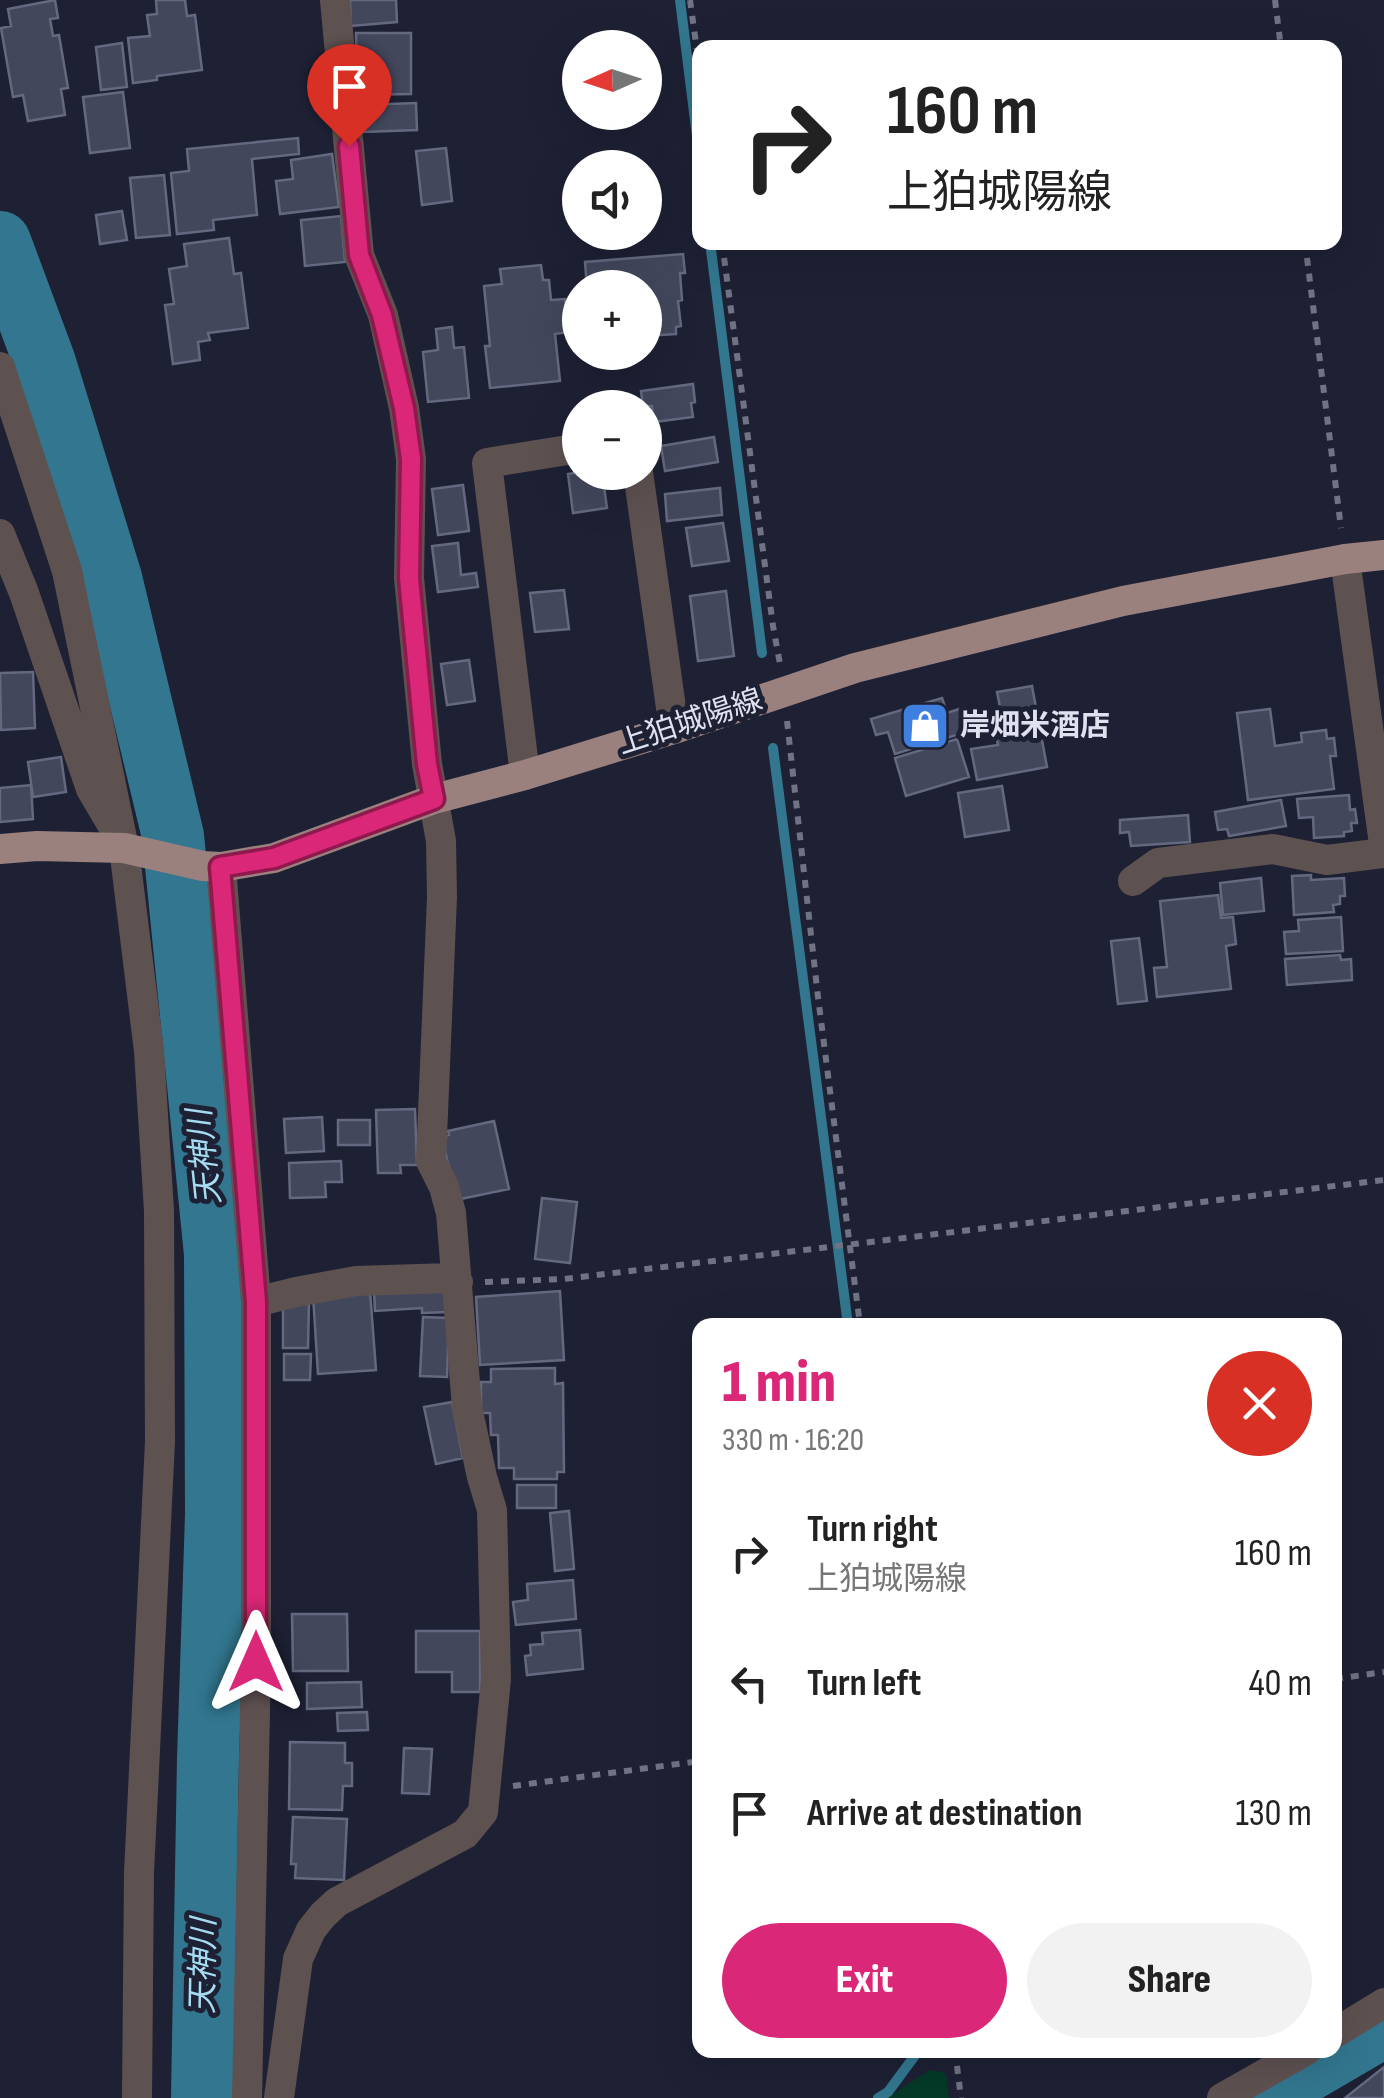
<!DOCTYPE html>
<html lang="en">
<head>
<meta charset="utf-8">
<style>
  body { margin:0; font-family:"Sofia Sans Condensed","Noto Sans JP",sans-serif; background:#f2f2f2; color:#222; height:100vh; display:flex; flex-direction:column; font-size:38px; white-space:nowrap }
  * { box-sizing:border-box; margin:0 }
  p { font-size:32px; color:#767676 }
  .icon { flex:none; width:55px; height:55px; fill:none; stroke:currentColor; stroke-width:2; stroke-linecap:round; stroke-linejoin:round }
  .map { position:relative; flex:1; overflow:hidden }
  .side { position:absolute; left:692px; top:1318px; width:650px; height:740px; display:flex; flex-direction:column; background:#fff; border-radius:20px; box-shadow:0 10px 40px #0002 }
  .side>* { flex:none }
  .top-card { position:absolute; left:692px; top:40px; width:650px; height:210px; border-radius:20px; box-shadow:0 10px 40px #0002; background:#fff; color:#222; overflow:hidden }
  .needle { width:65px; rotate:267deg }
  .fabs { position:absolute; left:562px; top:30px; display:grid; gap:20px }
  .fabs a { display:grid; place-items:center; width:100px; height:100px; border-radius:50%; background:#fff; box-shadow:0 10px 40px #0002; font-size:50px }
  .pin { position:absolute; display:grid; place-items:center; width:85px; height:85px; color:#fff; margin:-102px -42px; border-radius:50% 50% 50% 0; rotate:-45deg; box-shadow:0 0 10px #0007 }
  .pin .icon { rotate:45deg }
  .me { position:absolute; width:110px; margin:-55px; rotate:0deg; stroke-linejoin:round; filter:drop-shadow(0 0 8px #0008) }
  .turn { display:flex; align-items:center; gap:35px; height:210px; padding:0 30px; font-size:45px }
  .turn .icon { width:130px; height:130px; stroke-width:2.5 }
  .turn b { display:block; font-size:70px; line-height:85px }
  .round { display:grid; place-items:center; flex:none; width:105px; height:105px; border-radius:52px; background:#f2f2f2 }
  .head { display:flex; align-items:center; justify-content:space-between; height:170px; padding:0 30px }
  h1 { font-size:60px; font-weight:800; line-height:75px; color:#db2777 }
  .action { display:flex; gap:20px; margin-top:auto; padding:20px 30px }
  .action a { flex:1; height:115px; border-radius:60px; background:#db2777; color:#fff; font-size:40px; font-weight:800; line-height:115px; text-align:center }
  .action a+a { background:#f2f2f2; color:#222 }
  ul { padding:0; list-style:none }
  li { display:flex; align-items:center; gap:30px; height:130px; padding:0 30px }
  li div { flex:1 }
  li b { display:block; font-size:38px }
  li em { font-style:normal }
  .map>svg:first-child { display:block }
  .green { fill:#043a27 }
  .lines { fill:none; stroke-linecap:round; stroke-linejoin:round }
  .stream { stroke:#32778f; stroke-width:10 }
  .river { stroke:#32778f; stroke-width:62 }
  .building { fill:#43475c; stroke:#646980; stroke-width:2.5 }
  .path { stroke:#707383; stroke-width:6; stroke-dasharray:8 8; stroke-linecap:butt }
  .minor { stroke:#5e5251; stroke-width:30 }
  .major { stroke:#9a817e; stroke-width:30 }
  .route-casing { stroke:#8e194d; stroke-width:25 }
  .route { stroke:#db2777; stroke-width:18 }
  .labels { text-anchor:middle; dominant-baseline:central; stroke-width:10; stroke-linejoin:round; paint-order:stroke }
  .street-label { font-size:30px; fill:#dee1ee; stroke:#1e2134 }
  .poi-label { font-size:30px; font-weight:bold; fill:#dee1ee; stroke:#1e2134; text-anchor:start }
  .water-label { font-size:32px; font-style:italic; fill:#a5dcf2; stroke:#1e2134 }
</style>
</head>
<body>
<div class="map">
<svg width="1384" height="2098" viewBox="0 0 1384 2098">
  <rect width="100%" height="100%" fill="#1e2134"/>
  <path class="green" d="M930 2070 946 2073 949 2098H887Z"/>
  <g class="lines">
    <path class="stream" d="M680 0 700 161
      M710 242 762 653
      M773 748 848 1325
      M878 2098 888 2092 919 2050"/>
    <path class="river" d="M0 242 45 363 111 578 173 836 215 1254 216 1515 208 1759 202 2098
      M1261 2098 1384 2026"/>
  </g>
  <path class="building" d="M55 0 58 18 50 19 53 36 59 35 68 88 61 89 65 115 28 121 23 95 13 97 1 28 11 26 8 9Z
    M156 0H185L187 16 195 15 202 70 157 76V80L133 83 128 38 150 36 147 15 157 14Z
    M350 0H396L397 22 351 26Z
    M356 33H411V94L357 95Z
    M122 43 127 87 101 90 96 47Z
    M123 92 130 148 90 153 83 97Z
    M416 103 417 130 363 132 362 105Z
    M298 138 299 154 252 159 257 215 213 220 214 230 177 234 171 173 189 171 187 149Z
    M446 148 452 201 422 205 416 151Z
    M332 154 339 207 280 214 276 181 293 179 291 160Z
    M164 175 170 235 136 238 130 178Z
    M122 211 127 240 100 244 96 215Z
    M341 216 345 262 305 266 301 220Z
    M229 238 234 274 241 273 248 328 208 333 210 340 198 342 200 360 173 364 165 305 174 304 169 269 187 266 184 244Z
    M683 254 685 273H680L682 300 678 301 681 326 676 327V334L645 336V288H587L585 262Z
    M541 265 543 280H549L551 300 565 299 568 332 555 334 560 381 490 388 485 346H490L484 286 502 284 500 269Z
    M452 327 454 348 464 347 469 398 428 402 423 352 438 350 436 329Z
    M693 384 695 402 691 403 693 417 654 422 652 406 643 407 641 391Z
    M714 437 718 462 665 471 661 446Z
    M580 472H602L607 508 573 513 568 474Z
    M463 485 469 531 438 535 432 489Z
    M720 488 722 515 667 521 665 494Z
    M723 523 729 561 692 566 686 528Z
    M458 543 461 575 476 573 478 587 438 592 432 546Z
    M564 590 569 629 535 632 530 593Z
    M726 591 734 656 698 661 690 596Z
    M469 660 475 701 447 705 441 664Z
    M33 672 35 728 1 730 0 673Z
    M1032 686 1047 767 977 780 971 749 998 745 991 713 1001 712 997 692Z
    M942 698 947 713 959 709 966 732 895 754 888 732 876 735 871 719Z
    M1270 709 1275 746 1302 742 1301 733 1326 730 1327 739 1334 738 1336 756H1330L1334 789 1248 800 1237 713Z
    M957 739 969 777 906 796 895 758Z
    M61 757 66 792 33 797 28 762Z
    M31 785 33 819 0 822V788Z
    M1002 786 1009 830 965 837 958 793Z
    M1349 795 1350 810 1355 809 1357 823H1351L1352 831 1344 832V836L1314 838 1313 817 1299 818 1297 799Z
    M1281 800 1286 826 1229 836 1227 829 1218 830 1215 812Z
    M1188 815 1190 842 1131 846 1129 832 1120 833V820Z
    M1311 875V880L1344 878 1345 896H1340V904L1333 905 1334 912 1294 915 1292 876Z
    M1261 878 1264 911 1223 915 1220 883Z
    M1218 895 1221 918 1233 917 1236 944 1226 946 1231 989 1157 997 1154 968 1167 967 1160 901Z
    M1341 917 1343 951 1286 954 1284 932 1299 931 1298 920Z
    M1139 938 1147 1001 1118 1004 1111 941Z
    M1340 955 1341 960 1351 959 1352 980 1287 985 1285 959Z
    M415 1109 417 1165H400L401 1173H378L376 1110Z
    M322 1117 324 1151 286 1153 284 1119Z
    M338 1120H370V1145H338Z
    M494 1121 509 1189 456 1200 442 1137 449 1135 448 1131Z
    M341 1161 342 1182H325L326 1197 290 1198 289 1163Z
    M542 1198 577 1202 570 1263 535 1259Z
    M445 1286 447 1312 422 1313V1308L375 1311 374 1290Z
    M370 1291 376 1370 318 1374 313 1295Z
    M560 1291 564 1360 480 1365 476 1297Z
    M283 1301 309 1302 308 1348H283Z
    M423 1317 449 1318 447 1377 420 1376Z
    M284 1354H311L310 1380H284Z
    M555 1368V1384L563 1383 564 1472H557V1479H514V1468H499L498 1435H491L490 1413H481V1382H491V1369Z
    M452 1402 463 1458 436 1464 424 1407Z
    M517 1485H556V1508H517Z
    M569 1511 574 1569 555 1571 550 1513Z
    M573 1580 576 1619 516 1625 513 1602 528 1600 527 1584Z
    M292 1614H347L348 1671H293Z
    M580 1630 583 1669 527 1675 525 1656 531 1655 530 1645 543 1644 542 1633Z
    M416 1631H480V1692H452V1672H416Z
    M361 1682 362 1707 307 1709V1683Z
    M367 1712 368 1730 338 1731 337 1713Z
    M290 1742 345 1743V1763H352V1786H343L342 1810 289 1809Z
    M404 1748 432 1749 429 1794 402 1793Z
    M293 1817 347 1819 344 1880 295 1878 296 1864H291Z
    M1384 2067V2098H1345Z"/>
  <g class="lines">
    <path class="path" d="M690 0 700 72
      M1275 0 1281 48
      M722 242 773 626 780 664
      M1305 242 1341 528
      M787 721 818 997 860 1325
      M485 1282 564 1279 1384 1180
      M1335 1679 1384 1672
      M513 1786 700 1761
      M955 2050 961 2098"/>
    <path class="minor" d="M0 367 67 571 124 848 149 1051 159 1211 160 1441 139 1873 137 2098
      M638 472 674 729
      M0 534 24 593 91 789 111 823
      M1345 559 1384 844
      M525 775 487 463 580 448
      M221 867 256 1302V1662L247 2098
      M1133 881 1158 863 1273 849 1327 860 1384 853
      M256 1302 296 1292 356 1281 450 1278 458 1282
      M1335 2033 1384 2003
      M279 2098 298 1959 311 1930 323 1915 337 1902 465 1834 483 1812 496 1679 492 1510 482 1477 467 1407 451 1213 444 1187 431 1161 442 897 441 841 427 764 409 578 411 459 404 408 383 315 359 255 335 0
      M1222 2098 1307 2050"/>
    <path class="major" d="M0 849 37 846 124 848 203 866 221 867 274 858 434 799 525 775 674 729 855 668 1123 601 1345 559 1384 555"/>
  </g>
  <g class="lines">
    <g class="route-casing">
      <path id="route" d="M256 1662V1302L220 867 274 858 434 799 427 764 409 578 411 459 404 408 382 315 359 255 349 146"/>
    </g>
    <use href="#route" class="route"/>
  </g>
  <defs>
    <g id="shop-square" transform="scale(2.5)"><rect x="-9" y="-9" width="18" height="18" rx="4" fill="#3f7fe0" stroke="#1e2134"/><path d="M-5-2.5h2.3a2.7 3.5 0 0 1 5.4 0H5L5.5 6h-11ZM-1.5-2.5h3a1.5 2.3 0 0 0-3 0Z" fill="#fff"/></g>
  </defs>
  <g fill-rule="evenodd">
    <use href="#shop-square" x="925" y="726"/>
  </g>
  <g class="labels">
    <g class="street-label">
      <text transform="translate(690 722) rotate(-18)">上狛城陽線</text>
    </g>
    <g class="poi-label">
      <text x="960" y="726">岸畑米酒店</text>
    </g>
    <g class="water-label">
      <text transform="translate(205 1157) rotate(-96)">天神川</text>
      <text transform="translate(204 1966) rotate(-89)">天神川</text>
    </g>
  </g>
</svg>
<div class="fabs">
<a><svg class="needle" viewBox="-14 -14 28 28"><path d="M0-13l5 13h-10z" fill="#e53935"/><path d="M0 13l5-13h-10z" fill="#767676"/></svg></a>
<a><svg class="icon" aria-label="sound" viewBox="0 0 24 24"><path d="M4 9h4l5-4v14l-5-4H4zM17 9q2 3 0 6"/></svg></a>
<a>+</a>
<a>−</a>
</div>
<div class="pin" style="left:349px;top:146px;background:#d93025"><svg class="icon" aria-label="arrive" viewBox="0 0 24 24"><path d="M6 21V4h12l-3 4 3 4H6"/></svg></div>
<svg class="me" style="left:256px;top:1662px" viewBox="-20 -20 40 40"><path d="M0-17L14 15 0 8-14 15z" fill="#db2777" stroke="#fff" stroke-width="4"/></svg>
<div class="top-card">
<div class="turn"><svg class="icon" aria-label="right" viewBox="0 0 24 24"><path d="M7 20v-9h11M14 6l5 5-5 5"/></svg><div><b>160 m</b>上狛城陽線</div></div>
</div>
<section class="side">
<div class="head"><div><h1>1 min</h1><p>330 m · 16:20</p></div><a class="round" style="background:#d93025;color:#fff"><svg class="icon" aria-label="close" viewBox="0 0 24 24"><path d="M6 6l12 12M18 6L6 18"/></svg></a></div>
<ul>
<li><svg class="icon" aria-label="right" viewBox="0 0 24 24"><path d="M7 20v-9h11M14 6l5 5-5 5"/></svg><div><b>Turn right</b><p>上狛城陽線</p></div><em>160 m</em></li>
<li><svg class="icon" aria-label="left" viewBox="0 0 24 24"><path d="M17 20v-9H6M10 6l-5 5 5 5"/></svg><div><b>Turn left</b></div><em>40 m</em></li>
<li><svg class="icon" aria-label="arrive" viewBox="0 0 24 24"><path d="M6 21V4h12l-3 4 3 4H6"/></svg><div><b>Arrive at destination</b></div><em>130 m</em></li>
</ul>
<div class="action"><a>Exit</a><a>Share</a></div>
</section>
</div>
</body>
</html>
